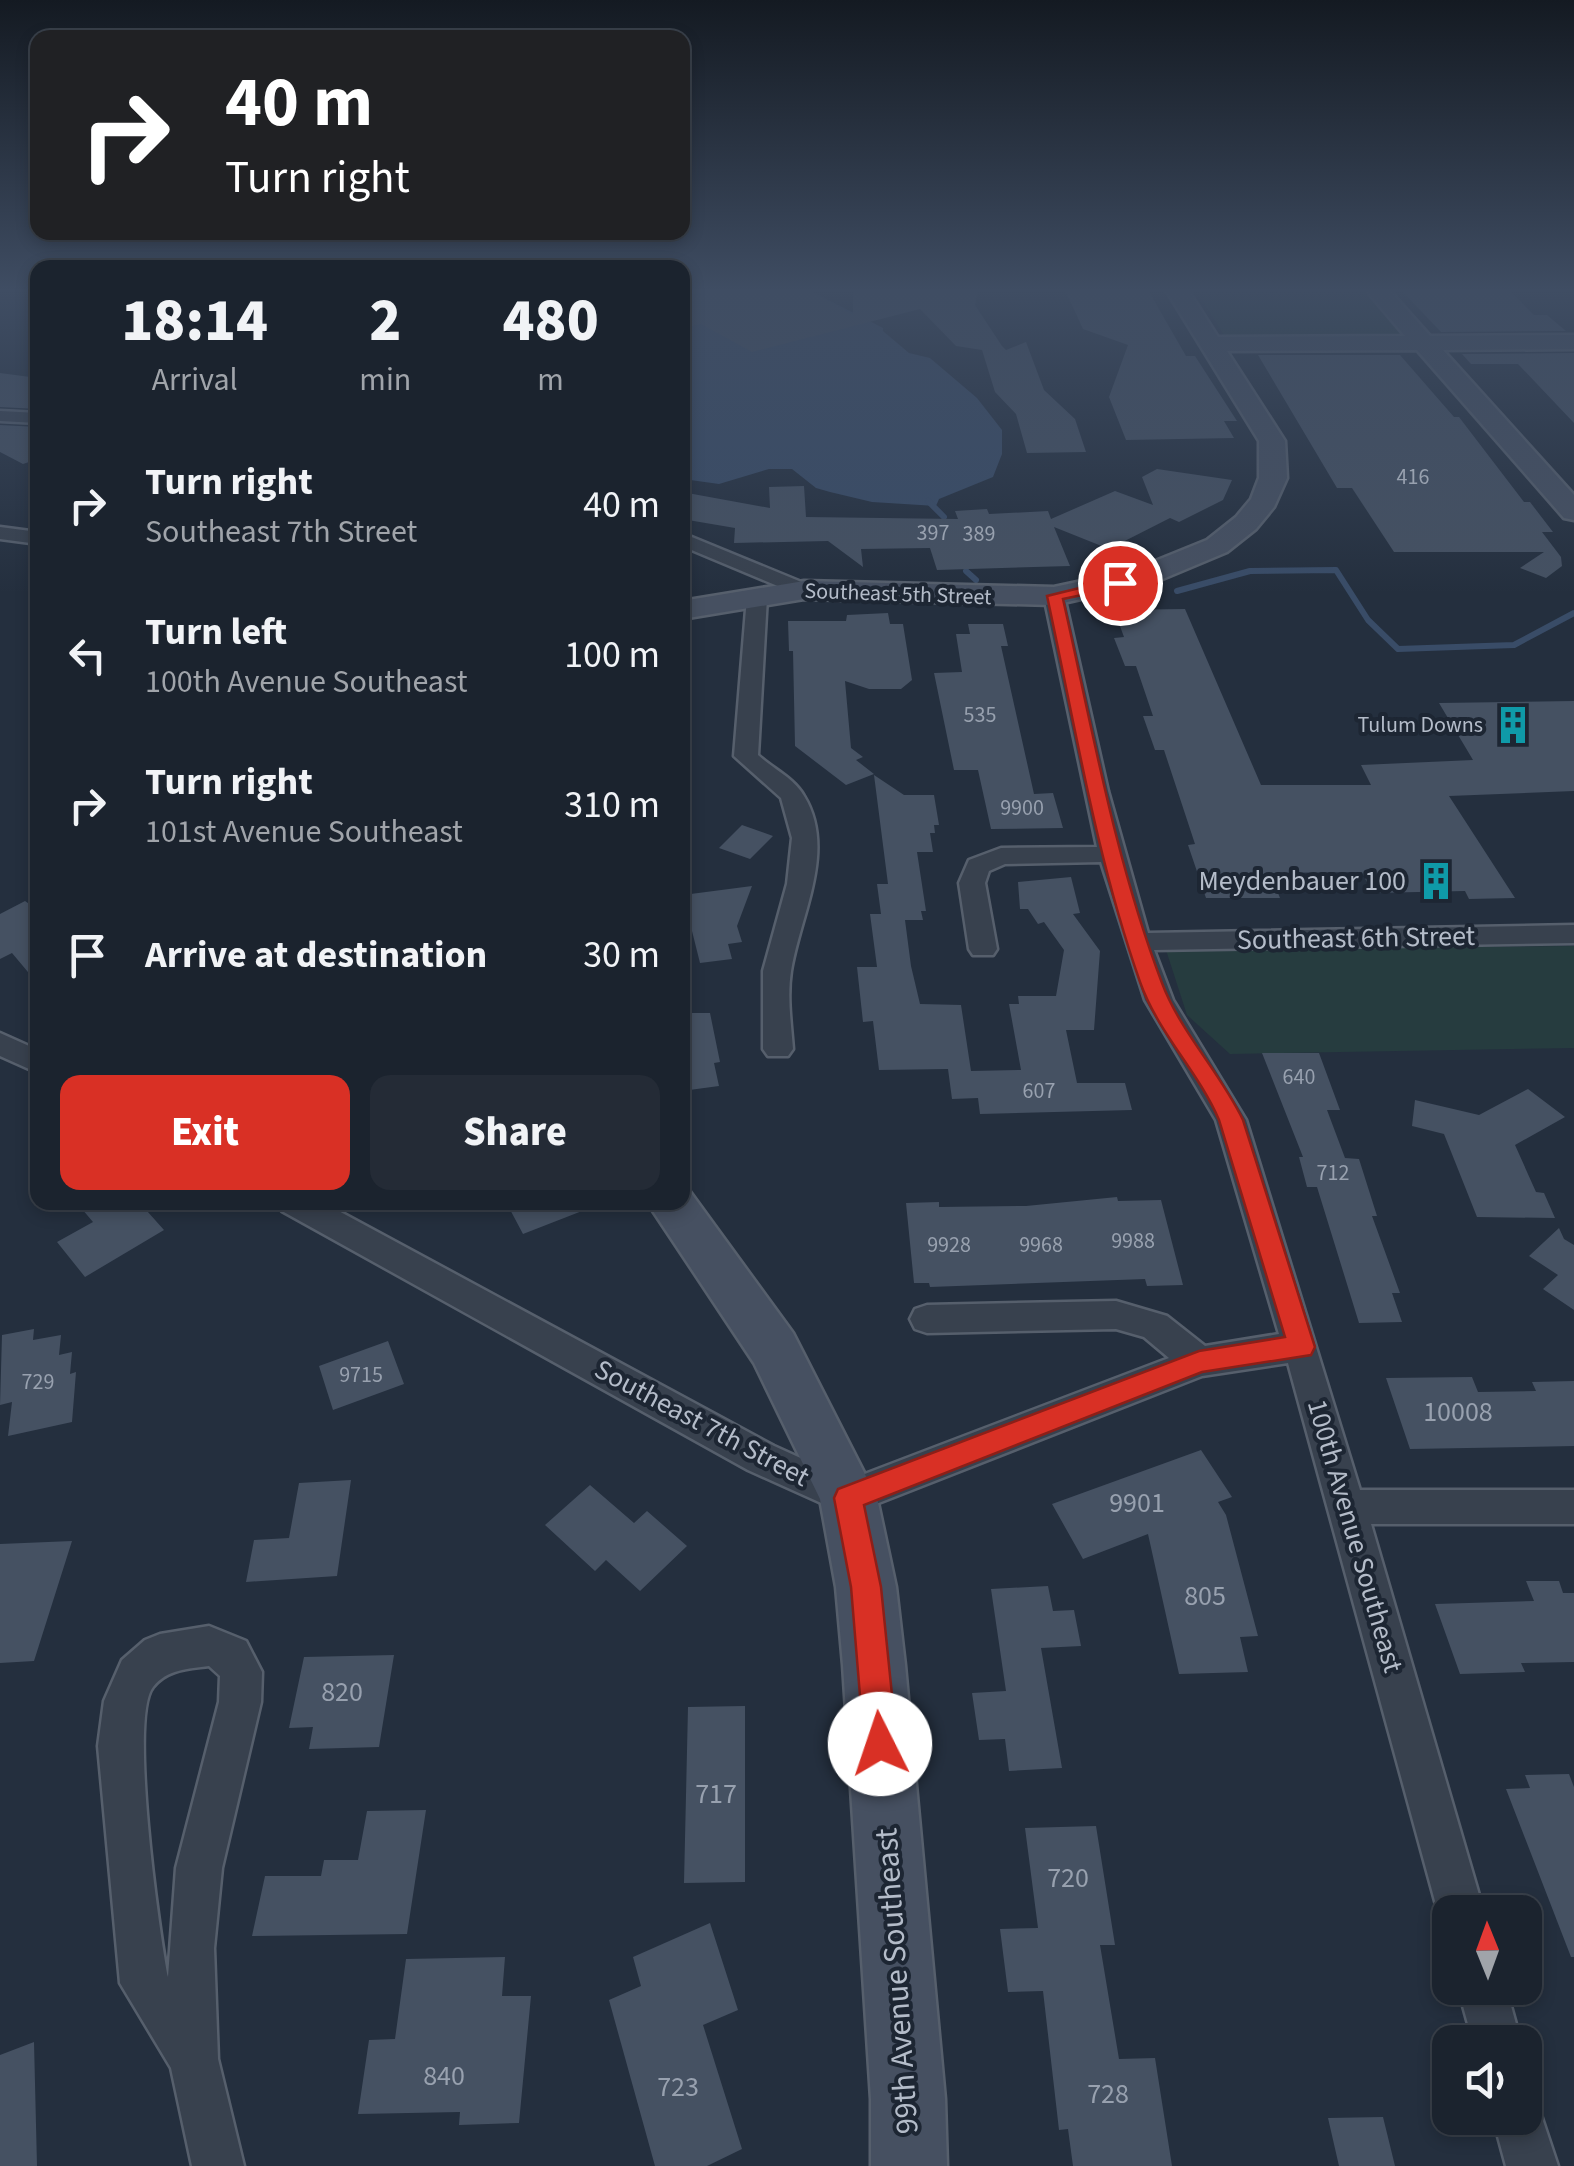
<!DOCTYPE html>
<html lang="en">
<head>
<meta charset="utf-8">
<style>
  body { margin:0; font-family:"Source Sans 3",sans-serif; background:#242b36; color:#f1f3f6; height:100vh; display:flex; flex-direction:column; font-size:38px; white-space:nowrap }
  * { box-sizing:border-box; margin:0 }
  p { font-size:32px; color:#a0a4aa }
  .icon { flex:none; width:55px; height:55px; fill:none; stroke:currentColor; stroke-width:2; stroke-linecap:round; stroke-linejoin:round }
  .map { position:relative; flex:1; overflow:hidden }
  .side { position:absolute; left:30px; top:260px; width:660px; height:950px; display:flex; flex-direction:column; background:#1b232e; border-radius:20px; box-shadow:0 5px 15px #0003,0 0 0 2px #39404a }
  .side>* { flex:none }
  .top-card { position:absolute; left:30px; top:30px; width:660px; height:210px; border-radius:20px; box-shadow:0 5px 15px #0003,0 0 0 2px #39404a; background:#202124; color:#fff; overflow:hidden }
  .needle { width:65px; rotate:359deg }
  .buttons { position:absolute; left:1432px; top:1895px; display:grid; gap:20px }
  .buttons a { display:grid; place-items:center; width:110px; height:110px; border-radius:20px; background:#1b232e; box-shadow:0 5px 15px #0003,0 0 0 2px #39404a; font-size:50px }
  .pin { position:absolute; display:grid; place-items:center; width:85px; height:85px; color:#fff; margin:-42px; border:5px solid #fff; border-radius:50%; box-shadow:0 2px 10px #0007 }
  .me { position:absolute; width:110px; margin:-55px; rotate:356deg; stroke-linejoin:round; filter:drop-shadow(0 0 8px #0008) }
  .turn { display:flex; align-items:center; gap:35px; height:210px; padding:0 30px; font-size:45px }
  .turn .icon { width:130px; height:130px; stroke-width:2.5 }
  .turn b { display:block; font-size:70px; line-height:85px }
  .eta { display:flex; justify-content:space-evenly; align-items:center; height:170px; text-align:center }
  .eta b { font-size:60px; font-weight:800; line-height:70px }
  .cta { display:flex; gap:20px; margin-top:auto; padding:20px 30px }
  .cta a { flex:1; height:115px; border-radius:20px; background:#d93025; color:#fff; font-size:40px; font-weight:800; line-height:115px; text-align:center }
  .cta a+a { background:#242b36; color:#f1f3f6 }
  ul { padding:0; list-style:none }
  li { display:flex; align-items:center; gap:30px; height:150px; padding:0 30px }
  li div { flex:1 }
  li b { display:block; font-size:38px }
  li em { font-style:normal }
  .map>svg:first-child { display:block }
  .green { fill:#263c3f }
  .water { fill:#394c67 }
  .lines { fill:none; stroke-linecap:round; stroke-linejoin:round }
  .stream-far1 { stroke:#394c67; stroke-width:5 }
  .stream { stroke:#394c67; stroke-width:6 }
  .building { fill:#455162 }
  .street-casing { stroke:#565f6c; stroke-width:5 }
  .secondary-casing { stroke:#565f6c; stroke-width:5 }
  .street { fill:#38414e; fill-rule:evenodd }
  .secondary { fill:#465061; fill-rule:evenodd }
  .route { fill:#d93025; stroke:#8d1f18; stroke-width:2.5 }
  .labels { text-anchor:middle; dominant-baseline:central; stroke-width:8; stroke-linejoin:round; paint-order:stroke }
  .number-label { font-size:22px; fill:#98a1af }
  .far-street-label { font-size:22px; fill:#b4bcc9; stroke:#1d2633 }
  .far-poi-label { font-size:22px; fill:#b4bcc9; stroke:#1d2633; text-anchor:end }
  .poi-label { font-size:28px; fill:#b4bcc9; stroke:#1d2633; text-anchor:end }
  .street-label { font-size:28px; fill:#b4bcc9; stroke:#1d2633 }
  .near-number-label { font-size:28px; fill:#98a1af }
  .near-street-label { font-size:32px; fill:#b4bcc9; stroke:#1d2633 }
</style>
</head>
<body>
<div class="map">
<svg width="1574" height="2166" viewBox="0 0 1574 2166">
  <rect width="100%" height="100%" fill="#242f3e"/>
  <path class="green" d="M1196 290H1365L1403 336 1227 340Z
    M1574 946V1048L1230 1054 1187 1015 1166 950Z"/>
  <path class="water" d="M683 290H809L883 328V331L909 353 930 358 977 398 1002 430V454L993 477 939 499 936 506 872 502 830 492 816 488 792 469H769L719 484 683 479Z"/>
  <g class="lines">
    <path class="stream-far1" d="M928 501 931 504"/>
    <path class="stream" d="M928 501 944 517
      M966 571 976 580
      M1177 591 1250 571 1336 570 1368 620 1398 649 1514 645 1574 613"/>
  </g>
  <path class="building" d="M726 290H808L853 315V290H978L975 305 1002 346 1006 350 1026 342 1044 390 1075 419 1086 452 1027 453 1016 414 995 392 982 350 956 346 920 309 752 352 701 324 682 328V299Z
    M1148 290 1186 356H1195L1237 421H1224L1234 438 1126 440 1109 397 1128 345 1083 329 1066 292Z
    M1509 290 1534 315H1547L1566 331 1441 332 1402 291Z
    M1574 353V423L1518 364H1471L1462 354Z
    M1258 355H1400L1454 417H1459L1524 502H1530L1553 532H1542L1561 557 1562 566 1546 578 1520 568 1544 552H1394L1352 488H1337Z
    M0 373 38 378V409L0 407Z
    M0 425 38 427V459L23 464 0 452Z
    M1157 469 1232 480 1223 500 1179 522 1170 518 1109 549 1054 527 1070 566 937 570 930 548 861 549 863 567 828 541 734 543 735 528 682 519V492L770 508 769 487 804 486 806 517 958 519 955 511 987 509 989 514 1048 511 1051 519 1115 491 1153 505 1142 477Z
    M1185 609 1261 785H1371L1361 765 1473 760 1439 703 1574 701V791L1449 796 1515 898 1469 899 1465 891 1372 893 1362 872 1270 873 1280 898H1206L1188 845 1195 844 1164 750H1155L1143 716H1153L1136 666H1125L1114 638 1124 637 1114 610Z
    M888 613 890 624H903L912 680 901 689H869L845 681 851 748 863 757 856 760 874 774 846 785 795 746 793 651H789L788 621H846L847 615Z
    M968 624H1003L1008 646H1001L1034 794 1053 793 1063 828 991 829 978 770H954L934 673 962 672 956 634H970Z
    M874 775 904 795H934L939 825H934L935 833H930L933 852H917L926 911H921L923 920H905L911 966 920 1004 961 1005 971 1071 1021 1070 1009 1004H1019L1018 996H1056L1064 950 1044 922 1038 924 1028 909H1020L1018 882 1071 877 1080 913 1073 914 1100 951 1094 1030H1066L1077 1083H1125L1132 1110 980 1114 978 1098 952 1099 948 1069 879 1070 873 1021 863 1022 857 967H877L870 914H881L877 884H888Z
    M742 825 773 836 750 859 719 848Z
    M752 886 737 926 742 942 728 944 732 959 700 963 683 895Z
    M25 901 38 910V984L12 953 0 959V914Z
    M682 1013H710L720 1062 714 1063 719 1086 682 1091Z
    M1262 1053H1319L1340 1110H1327L1345 1158 1359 1159 1377 1216H1372L1400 1293H1392L1402 1322 1359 1323 1317 1187H1307L1299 1157H1303Z
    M1528 1089 1565 1117 1515 1145 1536 1192 1544 1193 1555 1218 1477 1217 1444 1134 1412 1126 1415 1100 1479 1115Z
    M1117 1197 1118 1201 1161 1200 1183 1285 1147 1286 1145 1279 930 1287 929 1283H914L906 1203 939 1202V1207L1026 1206Z
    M76 1202H139L164 1230 85 1277 57 1242 93 1222Z
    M506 1202H600V1204L523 1234Z
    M1559 1228 1564 1239 1574 1245V1310L1543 1289 1558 1275 1529 1256Z
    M34 1329 33 1340 61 1335 59 1355 72 1352 70 1374 76 1372 72 1422 8 1436 12 1402 0 1405 2 1335Z
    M388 1341 404 1384 333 1410 319 1366Z
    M1472 1377 1478 1392 1536 1391 1532 1382 1574 1381V1446L1410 1449 1386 1378Z
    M1201 1450 1232 1497 1218 1502 1226 1515 1258 1636 1240 1637 1248 1672 1179 1674 1148 1534 1083 1559 1052 1504Z
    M351 1480 337 1576 246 1582 254 1540 289 1538 299 1483Z
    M590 1485 634 1523 647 1511 687 1546 640 1591 606 1560 595 1571 545 1525Z
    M72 1541 34 1661 0 1663V1544Z
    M1526 1581H1559L1563 1593H1574V1662L1521 1663 1525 1672 1460 1674 1435 1604 1534 1601Z
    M1048 1586 1053 1611 1074 1610 1081 1646 1041 1648 1062 1768 1009 1771 1005 1739 979 1740 972 1693 1006 1691 991 1589Z
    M394 1655 379 1747 309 1749 313 1727 289 1728 304 1657Z
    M745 1706V1882L684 1883 688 1707Z
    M1569 1774 1574 1787V1957H1571L1506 1789 1530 1788 1525 1775Z
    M426 1810 407 1934 252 1936 265 1876H321L324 1860H358L367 1811Z
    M1096 1826 1115 1945H1100L1119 2059 1155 2058 1172 2166H1073L1068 2129 1059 2130 1043 1991 1008 1992 1000 1929 1038 1928 1025 1828Z
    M710 1923 738 2010 703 2025 742 2149 707 2166H655L609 2000 641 1986 633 1957Z
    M505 1957 502 1996H531L519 2123 459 2125 460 2112 358 2114 369 2040 395 2039 406 1959Z
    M34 2042 37 2166H0V2055Z
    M1383 2117 1395 2166H1339L1328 2118Z"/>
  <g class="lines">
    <g class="street-casing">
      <path id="street" d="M0 411 38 413V423L0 421Z
        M0 527 38 532V544L0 539Z
        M682 533 811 586 814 590 811 594H797L682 546Z
        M1054 590 1064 596 1108 791 1148 933 1574 925V943L1154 950 1173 1000 1246 1120 1360 1490H1574V1524H1371L1484 1912H1450V1931L1445 1928 1438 1912 1288 1363 1202 1376 848 1515 748 1470 282 1211 277 1202H322L774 1446 849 1480 1169 1358 1144 1337 1116 1329 927 1333 915 1329 910 1319 915 1309 927 1305 1116 1301 1167 1316 1205 1346 1279 1334 1216 1120 1145 1000 1101 862 1005 864 989 871 985 883 997 949 993 955H973L969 949 959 883 969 860 1001 848 1097 847 1044 596Z
        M757 591 767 597 758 755C773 769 794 778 804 796 837 850 800 915 791 971 787 997 791 1023 793 1049L788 1056H768L763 1049V971L787 884 792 838 781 798 734 756 747 597Z
        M0 1033 38 1050V1073L0 1056Z
        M209 1626 246 1641 262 1672 261 1702 222 1868 214 1948 218 2059 244 2166H192L171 2068 120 1983 98 1746 104 1701 122 1660 145 1640 160 1634ZM209 1666 220 1676 219 1702 176 1868 168 1977C159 1932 129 1717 153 1687 167 1669 188 1669 209 1666Z
        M1458 1988H1506L1521 2042H1473Z
        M1525 2096 1536 2100 1558 2166H1506L1493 2118H1525Z"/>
    </g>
    <g class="secondary-casing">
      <path id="secondary" d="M1166 290H1188L1218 337 1405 336 1366 290H1389L1430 336 1574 335V349L1443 350 1574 495V520L1564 518 1417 350 1227 351 1285 441 1287 478 1274 507 1256 529 1227 552 1153 583 1054 605 804 599 682 619V601L804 581 1054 587 1133 570 1207 540 1236 517 1251 499 1259 478V441Z
        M682 1187 688 1189 793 1333 877 1498 896 1587 905 1665 945 2099 947 2166H871V2099L843 1665 836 1587 820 1499 754 1363 647 1202H682Z"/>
    </g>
    <use href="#street" class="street"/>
    <use href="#secondary" class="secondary"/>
  </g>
  <linearGradient id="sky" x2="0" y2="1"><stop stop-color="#141a22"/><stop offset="0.49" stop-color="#3f4d63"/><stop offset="1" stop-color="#3f4d63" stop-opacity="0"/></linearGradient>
  <rect width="1574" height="593" fill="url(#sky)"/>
  <path class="route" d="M1120 578 1127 583 1125 586 1063 599C1092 727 1115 860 1162 983 1181 1033 1220 1072 1243 1120L1315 1347 1311 1355 1202 1372 864 1505 881 1587 897 1744 892 1756 880 1760 869 1756 864 1744 851 1587 834 1498 838 1489 1199 1351 1285 1337 1219 1120C1198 1071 1158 1033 1140 982 1096 857 1075 725 1047 596Z"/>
  <defs>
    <g id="building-bare" transform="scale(3)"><path d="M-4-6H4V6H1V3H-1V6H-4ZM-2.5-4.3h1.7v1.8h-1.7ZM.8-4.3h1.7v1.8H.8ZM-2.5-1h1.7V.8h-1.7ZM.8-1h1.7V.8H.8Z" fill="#0f9aa8" stroke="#1d2633" stroke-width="2.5" paint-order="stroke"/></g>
  </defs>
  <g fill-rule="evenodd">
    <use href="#building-bare" x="1513" y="725"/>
    <use href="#building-bare" x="1436" y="881"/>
  </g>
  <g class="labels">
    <g class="number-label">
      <text x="1413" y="477">416</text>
      <text x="933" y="533">397</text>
      <text x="979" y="534">389</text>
      <text x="980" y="715">535</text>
      <text x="1022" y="808">9900</text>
      <text x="1299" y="1077">640</text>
      <text x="1039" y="1091">607</text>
      <text x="1333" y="1173">712</text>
      <text x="1133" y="1241">9988</text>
      <text x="949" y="1245">9928</text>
      <text x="1041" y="1245">9968</text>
      <text x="361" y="1375">9715</text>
      <text x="38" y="1382">729</text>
    </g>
    <g class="far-street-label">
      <text transform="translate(898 594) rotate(2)">Southeast 5th Street</text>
    </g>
    <g class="far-poi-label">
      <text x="1483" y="725">Tulum Downs</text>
    </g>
    <g class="poi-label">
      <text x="1406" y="881">Meydenbauer 100</text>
    </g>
    <g class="street-label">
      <text transform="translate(1356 938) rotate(-1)">Southeast 6th Street</text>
      <text transform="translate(702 1423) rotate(28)">Southeast 7th Street</text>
      <text transform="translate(1355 1536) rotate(74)">100th Avenue Southeast</text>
    </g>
    <g class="near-number-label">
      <text x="1458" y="1412">10008</text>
      <text x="1137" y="1503">9901</text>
      <text x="1205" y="1596">805</text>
      <text x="342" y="1692">820</text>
      <text x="716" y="1794">717</text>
      <text x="1068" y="1878">720</text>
      <text x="444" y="2076">840</text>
      <text x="678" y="2087">723</text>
      <text x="1108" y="2094">728</text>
    </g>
    <g class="near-street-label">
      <text transform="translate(897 1981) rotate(-94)">99th Avenue Southeast</text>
    </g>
  </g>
</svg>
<div class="buttons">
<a><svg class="needle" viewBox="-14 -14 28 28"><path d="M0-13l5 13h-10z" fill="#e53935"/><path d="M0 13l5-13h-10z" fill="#a0a4aa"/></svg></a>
<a><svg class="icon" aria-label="sound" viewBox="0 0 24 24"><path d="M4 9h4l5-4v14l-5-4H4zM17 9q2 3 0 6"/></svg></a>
</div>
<div class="pin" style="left:1120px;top:583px;background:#d93025"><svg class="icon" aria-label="arrive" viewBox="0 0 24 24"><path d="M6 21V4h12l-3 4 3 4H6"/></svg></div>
<svg class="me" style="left:880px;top:1744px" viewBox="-20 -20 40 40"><circle r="19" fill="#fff"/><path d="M0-13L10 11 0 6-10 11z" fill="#d93025"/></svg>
<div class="top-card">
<div class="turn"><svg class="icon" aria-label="right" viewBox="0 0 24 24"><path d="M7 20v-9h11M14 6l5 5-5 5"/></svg><div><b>40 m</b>Turn right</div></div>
</div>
<section class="side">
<div class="eta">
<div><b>18:14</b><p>Arrival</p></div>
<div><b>2</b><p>min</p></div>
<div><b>480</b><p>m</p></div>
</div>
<ul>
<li><svg class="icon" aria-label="right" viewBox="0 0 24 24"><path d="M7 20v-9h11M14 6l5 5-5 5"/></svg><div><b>Turn right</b><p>Southeast 7th Street</p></div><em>40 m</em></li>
<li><svg class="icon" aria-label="left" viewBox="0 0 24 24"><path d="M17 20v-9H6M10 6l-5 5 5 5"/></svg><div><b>Turn left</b><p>100th Avenue Southeast</p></div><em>100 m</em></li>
<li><svg class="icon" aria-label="right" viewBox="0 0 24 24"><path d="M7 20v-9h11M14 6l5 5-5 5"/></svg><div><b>Turn right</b><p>101st Avenue Southeast</p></div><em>310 m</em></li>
<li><svg class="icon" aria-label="arrive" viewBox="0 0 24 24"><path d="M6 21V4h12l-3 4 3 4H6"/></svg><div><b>Arrive at destination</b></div><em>30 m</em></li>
</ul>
<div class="cta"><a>Exit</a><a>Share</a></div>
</section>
</div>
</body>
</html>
